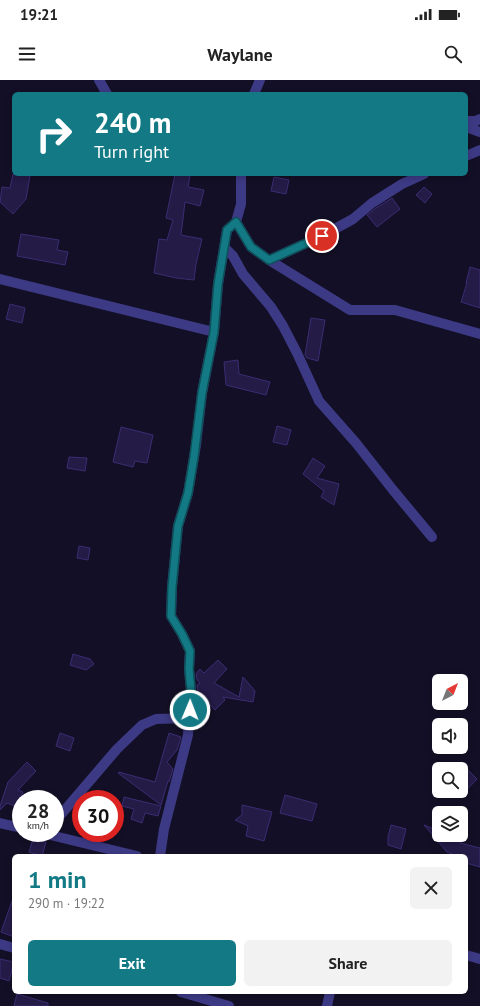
<!DOCTYPE html>
<html lang="en">
<head>
<meta charset="utf-8">
<style>
  body { margin:0; font-family:"PT Sans",sans-serif; background:#f2f2f2; color:#222; height:100vh; display:flex; flex-direction:column; font-size:15px; white-space:nowrap }
  * { box-sizing:border-box; margin:0 }
  p { font-size:13px; color:#767676 }
  .icon { flex:none; width:22px; height:22px; fill:none; stroke:currentColor; stroke-width:2; stroke-linecap:round; stroke-linejoin:round }
  .map { position:relative; flex:1; overflow:hidden }
  .details { position:absolute; left:12px; top:774px; width:456px; height:140px; display:flex; flex-direction:column; background:#fff; border-radius:6px; box-shadow:0 2px 6px #0003 }
  .details>* { flex:none }
  .banner { position:absolute; left:12px; top:12px; width:456px; height:84px; border-radius:6px; box-shadow:0 2px 6px #0003; background:#137a85; color:#fff; overflow:hidden }
  .needle { width:26px; rotate:42deg }
  .tools { position:absolute; left:432px; top:594px; display:grid; gap:8px }
  .tools a { display:grid; place-items:center; width:36px; height:36px; border-radius:6px; background:#fff; box-shadow:0 2px 6px #0003; font-size:20px }
  .speed { position:absolute; left:12px; top:710px; display:flex; gap:8px; font-size:20px; font-weight:700; text-align:center }
  .speed>* { display:grid; place-content:center; width:52px; height:52px; border-radius:50%; background:#fff; box-shadow:0 2px 6px #0003; line-height:1 }
  .speed small { font-size:10px; font-weight:400 }
  .speed .limit { border:6px solid #d22; background:#fff; color:#111 }
  .pin { position:absolute; display:grid; place-items:center; width:34px; height:34px; color:#fff; margin:-17px; border:2px solid #fff; border-radius:50%; box-shadow:0 1px 4px #0007 }
  .me { position:absolute; width:44px; margin:-22px; rotate:1deg; stroke-linejoin:round; filter:drop-shadow(0 0 3px #0008) }
  .turn { display:flex; align-items:center; gap:14px; height:84px; padding:0 16px; font-size:18px }
  .turn .icon { width:52px; height:52px; stroke-width:2.5 }
  .turn b { display:block; font-size:28px; line-height:34px }
  .round { display:grid; place-items:center; flex:none; width:42px; height:42px; border-radius:6px; background:#f2f2f2 }
  .summary { display:flex; align-items:center; justify-content:space-between; height:68px; padding:0 16px }
  h1 { font-size:24px; font-weight:600; line-height:30px; color:#137a85 }
  .primary-button { display:flex; gap:8px; margin-top:auto; padding:8px 16px }
  .primary-button a { flex:1; height:46px; border-radius:6px; background:#137a85; color:#fff; font-size:16px; font-weight:600; line-height:46px; text-align:center }
  .primary-button a+a { background:#f2f2f2; color:#222 }
  .status { display:flex; justify-content:space-between; align-items:center; height:28px; padding:0 20px; background:#fff; direction:ltr }
  .status svg { height:11px; fill:currentColor }
  header { display:flex; justify-content:space-between; align-items:center; height:52px; padding:0 16px; background:#fff; font-size:18px; font-weight:600 }
  .map>svg:first-child { display:block }
  .building { fill:#241b47; stroke:#3b2d73 }
  .lines { fill:none; stroke-linecap:round; stroke-linejoin:round }
  .minor { stroke:#3d3a85; stroke-width:10 }
  .route-casing { stroke:#0c4f56; stroke-width:10 }
  .route { stroke:#137a85; stroke-width:7 }
</style>
</head>
<body>
<div class="status"><b>19:21</b><svg viewBox="0 0 49 12"><path d="M0 12V9h3v3zM5 12V6h3v6zM10 12V3h3v9zM15 12V0h3v12zM26 1h20v11H26zM47 4h2v5h-2z"/></svg></div>
<header><svg class="icon" aria-label="menu" viewBox="0 0 24 24"><path d="M4 6h16M4 12h16M4 18h16"/></svg>Waylane<svg class="icon" aria-label="search" viewBox="0 0 24 24"><circle cx="10" cy="10" r="6"/><path d="M15 15l6 6"/></svg></header>
<div class="map">
<svg width="480" height="926" viewBox="0 0 480 926">
  <rect width="100%" height="100%" fill="#130f26"/>
  <path class="building" d="M13 94 30 96 26 119 13 134 0 122 2 107 10 108Z
    M175 94H181L190 96 188 107 204 110 200 126 185 122 181 155 202 159 196 184 194 200 176 198 154 193 159 159 167 160 173 140 166 138Z
    M274 97 289 100 286 114 271 111Z
    M424 107 432 114 425 123 416 115Z
    M392 118 400 129 377 147 367 135 376 128Z
    M21 154 59 160 57 170 68 172 65 185 17 176Z
    M470 187 480 190V228L461 222 467 203H466Z
    M10 224 25 228 22 243 6 239Z
    M311 238 325 240 318 281 307 278 305 275Z
    M238 280 239 294 270 302 266 315 226 305 224 282Z
    M277 346 291 350 287 365 273 362Z
    M121 347 153 355 147 383 135 381 133 387 113 382Z
    M69 377 87 378 85 391 67 388Z
    M313 378 325 386 317 398 339 404 334 425 321 417 324 411 303 394Z
    M79 466 90 468 88 480 77 478Z
    M73 574 90 579 94 584 86 590 70 585Z
    M218 580 227 589 214 603 239 617 243 597 255 611 253 622 223 617 225 620 215 630 198 613 197 605 200 603 197 600 196 594 200 589 204 593Z
    M60 653 74 658 70 671 56 666Z
    M169 653 181 657 177 670 167 682 173 689 169 702 168 701 161 725 118 693 119 692 155 702Z
    M27 682 36 691 18 710 23 712 17 727 7 723 0 730V726L8 702Z
    M461 683 477 699 461 716Z
    M285 715 317 724 312 741 280 733Z
    M124 717 161 726 158 736 145 733 142 743 131 739 134 729 122 726Z
    M242 725 272 732 264 761 246 756 248 746 235 740 242 735Z
    M391 745 406 749 401 769 388 765V757Z
    M424 745 439 751V755H464L460 763 480 768V787L466 783V776H457L447 772Z
    M33 759 46 762 42 776 29 772Z
    M12 821H14V857L1 852Z
    M0 879 14 882 9 901 0 898Z
    M17 914 48 923V926H14Z"/>
  <g class="lines">
    <path class="minor" d="M99 0 107 14
      M254 14 260 0
      M466 41H476L480 39
      M466 47 480 52
      M466 76 480 70
      M236 142 251 167 269 180 350 230H395L480 254
      M224 167 233 176 243 194 271 227 283 246 297 273 319 321 356 363 393 410 432 457
      M269 180 322 156 353 139 372 123 402 104 424 94
      M0 199 214 252
      M55 739 58 738 117 669 142 645 156 639 189 638
      M0 743 21 748
      M42 753 137 776
      M160 776 164 749 188 655 189 638 192 622 189 589 190 571 182 554 171 536 172 507 178 446 188 413 196 365 202 313 214 252 218 204 227 150 236 142 241 124V94
      M0 864 14 868
      M466 875 480 879
      M181 912 229 926
      M327 926 330 912"/>
  </g>
  <g class="lines">
    <g class="route-casing">
      <path id="route" d="M190 630 192 622 189 589 190 571 182 554 171 536 172 507 178 446 188 413 194 377 202 313 214 252 218 204 227 150 236 142 251 167 269 180 322 156"/>
    </g>
    <use href="#route" class="route"/>
  </g>
</svg>
<div class="tools">
<a><svg class="needle" viewBox="-14 -14 28 28"><path d="M0-13l5 13h-10z" fill="#e53935"/><path d="M0 13l5-13h-10z" fill="#767676"/></svg></a>
<a><svg class="icon" aria-label="sound" viewBox="0 0 24 24"><path d="M4 9h4l5-4v14l-5-4H4zM17 9q2 3 0 6"/></svg></a>
<a><svg class="icon" aria-label="search" viewBox="0 0 24 24"><circle cx="10" cy="10" r="6"/><path d="M15 15l6 6"/></svg></a>
<a><svg class="icon" aria-label="layers" viewBox="0 0 24 24"><path d="M12 4l9 5-9 5-9-5zM3 14l9 5 9-5"/></svg></a>
</div>
<div class="speed"><div>28<small>km/h</small></div><div class="limit">30</div></div>
<div class="pin" style="left:322px;top:156px;background:#d93025"><svg class="icon" aria-label="arrive" viewBox="0 0 24 24"><path d="M6 21V4h12l-3 4 3 4H6"/></svg></div>
<svg class="me" style="left:190px;top:630px" viewBox="-20 -20 40 40"><circle r="17" fill="#137a85" stroke="#fff" stroke-width="3"/><path d="M0-11L8 9 0 5-8 9z" fill="#fff"/></svg>
<div class="banner">
<div class="turn"><svg class="icon" aria-label="right" viewBox="0 0 24 24"><path d="M7 20v-9h11M14 6l5 5-5 5"/></svg><div><b>240 m</b>Turn right</div></div>
</div>
<section class="details">
<div class="summary"><div><h1>1 min</h1><p>290 m · 19:22</p></div><a class="round"><svg class="icon" aria-label="close" viewBox="0 0 24 24"><path d="M6 6l12 12M18 6L6 18"/></svg></a></div>
<div class="primary-button"><a>Exit</a><a>Share</a></div>
</section>
</div>
</body>
</html>
